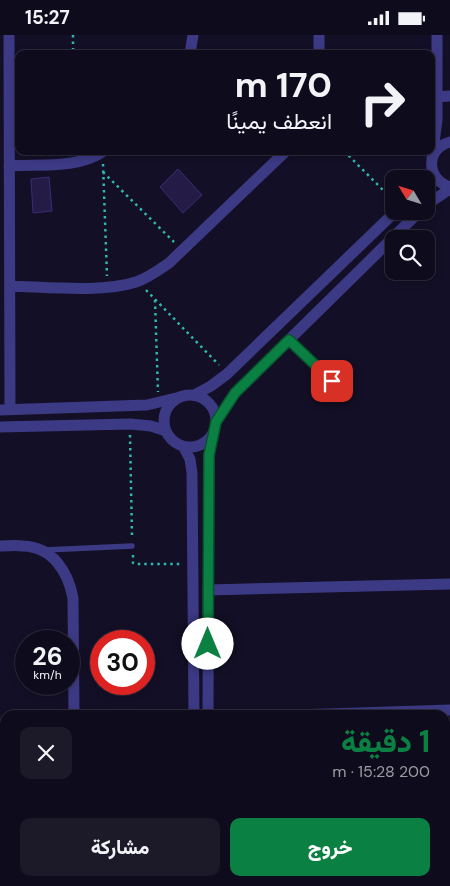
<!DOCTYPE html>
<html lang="ar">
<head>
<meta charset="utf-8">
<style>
  body { margin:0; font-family:"DM Sans",Vazirmatn,sans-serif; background:#1c1929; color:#f1f3f6; direction:rtl; height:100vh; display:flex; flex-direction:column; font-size:19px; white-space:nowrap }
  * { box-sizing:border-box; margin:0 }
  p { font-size:16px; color:#9b9ba3 }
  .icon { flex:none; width:28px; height:28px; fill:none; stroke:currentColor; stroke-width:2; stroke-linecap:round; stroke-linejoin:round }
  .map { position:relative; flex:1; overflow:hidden; direction:ltr }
  .panel { position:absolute; left:0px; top:675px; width:450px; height:176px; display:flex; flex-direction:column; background:#0e0b1c; border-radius:15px 15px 0 0; box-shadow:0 2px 8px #0003,0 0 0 1px #2e2b3b; direction:rtl }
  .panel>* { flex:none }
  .banner { position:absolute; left:15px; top:15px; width:420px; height:105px; border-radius:10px; box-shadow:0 2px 8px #0003,0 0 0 1px #2e2b3b; direction:rtl; background:#0e0b1c; color:#f1f3f6; overflow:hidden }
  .needle { width:32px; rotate:308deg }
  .tools { position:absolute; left:385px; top:135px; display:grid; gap:10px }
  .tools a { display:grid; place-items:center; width:50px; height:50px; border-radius:10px; background:#0e0b1c; box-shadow:0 2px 8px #0003,0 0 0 1px #2e2b3b; font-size:25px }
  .speed { position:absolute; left:15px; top:595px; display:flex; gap:10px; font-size:25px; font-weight:700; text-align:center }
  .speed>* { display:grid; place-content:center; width:65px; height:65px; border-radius:50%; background:#0e0b1c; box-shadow:0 2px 8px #0003,0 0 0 1px #2e2b3b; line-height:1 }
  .speed small { font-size:12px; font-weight:400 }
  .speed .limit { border:8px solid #d22; background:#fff; color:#111 }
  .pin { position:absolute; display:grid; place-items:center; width:42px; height:42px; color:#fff; margin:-21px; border-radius:10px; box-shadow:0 2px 8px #0006 }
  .me { position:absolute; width:55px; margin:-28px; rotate:0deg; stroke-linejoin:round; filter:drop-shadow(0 0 4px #0008) }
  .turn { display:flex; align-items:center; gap:18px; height:105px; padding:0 20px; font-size:22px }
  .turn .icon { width:65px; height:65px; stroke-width:2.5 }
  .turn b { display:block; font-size:35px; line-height:42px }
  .round { display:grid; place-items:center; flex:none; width:52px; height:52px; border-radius:10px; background:#1c1929 }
  .head { display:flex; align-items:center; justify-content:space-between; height:85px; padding:0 20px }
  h1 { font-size:30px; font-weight:800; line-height:38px; color:#0b8043 }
  .primary-button { display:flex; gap:10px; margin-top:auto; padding:10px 20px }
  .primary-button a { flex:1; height:58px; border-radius:10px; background:#0b8043; color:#fff; font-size:20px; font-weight:800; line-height:58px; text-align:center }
  .primary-button a+a { background:#1c1929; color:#f1f3f6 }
  .status { display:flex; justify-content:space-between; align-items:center; height:35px; padding:0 25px; background:#0e0b1c; direction:ltr }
  .status svg { height:14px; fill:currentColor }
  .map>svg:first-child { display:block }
  .building { fill:#241b47; stroke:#3b2d73 }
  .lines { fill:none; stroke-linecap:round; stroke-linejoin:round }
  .path { stroke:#2fb8b0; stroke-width:2.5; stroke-dasharray:2.5 4; stroke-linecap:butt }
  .lane { stroke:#3d3a85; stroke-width:5.5 }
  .street { stroke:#3d3a85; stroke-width:11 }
  .route-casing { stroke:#07532c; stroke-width:12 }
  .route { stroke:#0b8043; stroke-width:9 }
</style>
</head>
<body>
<div class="status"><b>15:27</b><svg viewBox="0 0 49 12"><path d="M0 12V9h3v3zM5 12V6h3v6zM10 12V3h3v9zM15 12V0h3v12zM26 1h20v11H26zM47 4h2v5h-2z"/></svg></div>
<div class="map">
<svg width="450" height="851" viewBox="0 0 450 851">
  <rect width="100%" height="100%" fill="#130f26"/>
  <path class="building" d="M178 134 202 160 183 178 160 152Z
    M49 142 52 176 33 178 31 144Z"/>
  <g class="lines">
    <path class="path" d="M73 0V19
      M344 116 393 165
      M103 129 107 241
      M103 137 174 207
      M146 255 219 330
      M155 265 158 357
      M130 400 132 502
      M133 520V528L135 529H181
      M377 851V846"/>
    <path class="lane" d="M289 305 332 346
      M45 515 132 511"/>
    <path class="street" d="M9 0 10 374
      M190 19 193 0
      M319 19V0
      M437 62 450 61
      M450 107C425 113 426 145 450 152
      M432 123 437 85V0
      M9 131C40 129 78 134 104 116
      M426 170 450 154
      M10 251C47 252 102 258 136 247 148 243 159 235 169 228L286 116
      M194 360 211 351 227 339 396 176
      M164 386a26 26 0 1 1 52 0a26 26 0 1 1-52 0Z
      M0 375 147 370 176 363
      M216 387 235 358 420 176
      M0 392 130 389 151 391 166 396
      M183 411 190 424 192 438 194 680
      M0 511C8 511 16 510 23 511 53 512 68 537 73 563L74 680
      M208 555 450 549
      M208 680 209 420 214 395
      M296 680 450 675
      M0 689H5
      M445 796H450
      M0 809H5
      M445 816H450
      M0 829H5
      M183 846 185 851
      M434 846V851
      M208 851 210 846"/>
  </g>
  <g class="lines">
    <g class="route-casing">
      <path id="route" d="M208 609 209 420 216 387 235 358 289 305 332 346"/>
    </g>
    <use href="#route" class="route"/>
  </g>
</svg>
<div class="tools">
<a><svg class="needle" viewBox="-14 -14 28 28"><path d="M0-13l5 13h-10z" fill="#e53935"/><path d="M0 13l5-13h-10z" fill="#9b9ba3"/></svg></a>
<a><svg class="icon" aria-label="search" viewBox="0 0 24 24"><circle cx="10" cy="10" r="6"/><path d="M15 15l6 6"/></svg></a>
</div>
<div class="speed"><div>26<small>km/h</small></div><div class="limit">30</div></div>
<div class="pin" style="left:332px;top:346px;background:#d93025"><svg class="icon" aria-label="arrive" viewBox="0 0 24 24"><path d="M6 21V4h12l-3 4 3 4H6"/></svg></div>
<svg class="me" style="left:208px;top:609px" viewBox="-20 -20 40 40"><circle r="19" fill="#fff"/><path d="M0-13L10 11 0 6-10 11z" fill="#0b8043"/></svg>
<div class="banner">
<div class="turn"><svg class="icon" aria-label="right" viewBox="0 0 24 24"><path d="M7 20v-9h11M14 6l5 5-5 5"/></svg><div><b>170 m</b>انعطف يمينًا</div></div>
</div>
<section class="panel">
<div class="head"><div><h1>1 دقيقة</h1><p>200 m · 15:28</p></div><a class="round"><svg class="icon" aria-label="close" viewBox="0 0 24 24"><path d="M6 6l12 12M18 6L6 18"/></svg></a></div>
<div class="primary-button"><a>خروج</a><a>مشاركة</a></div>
</section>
</div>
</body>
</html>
